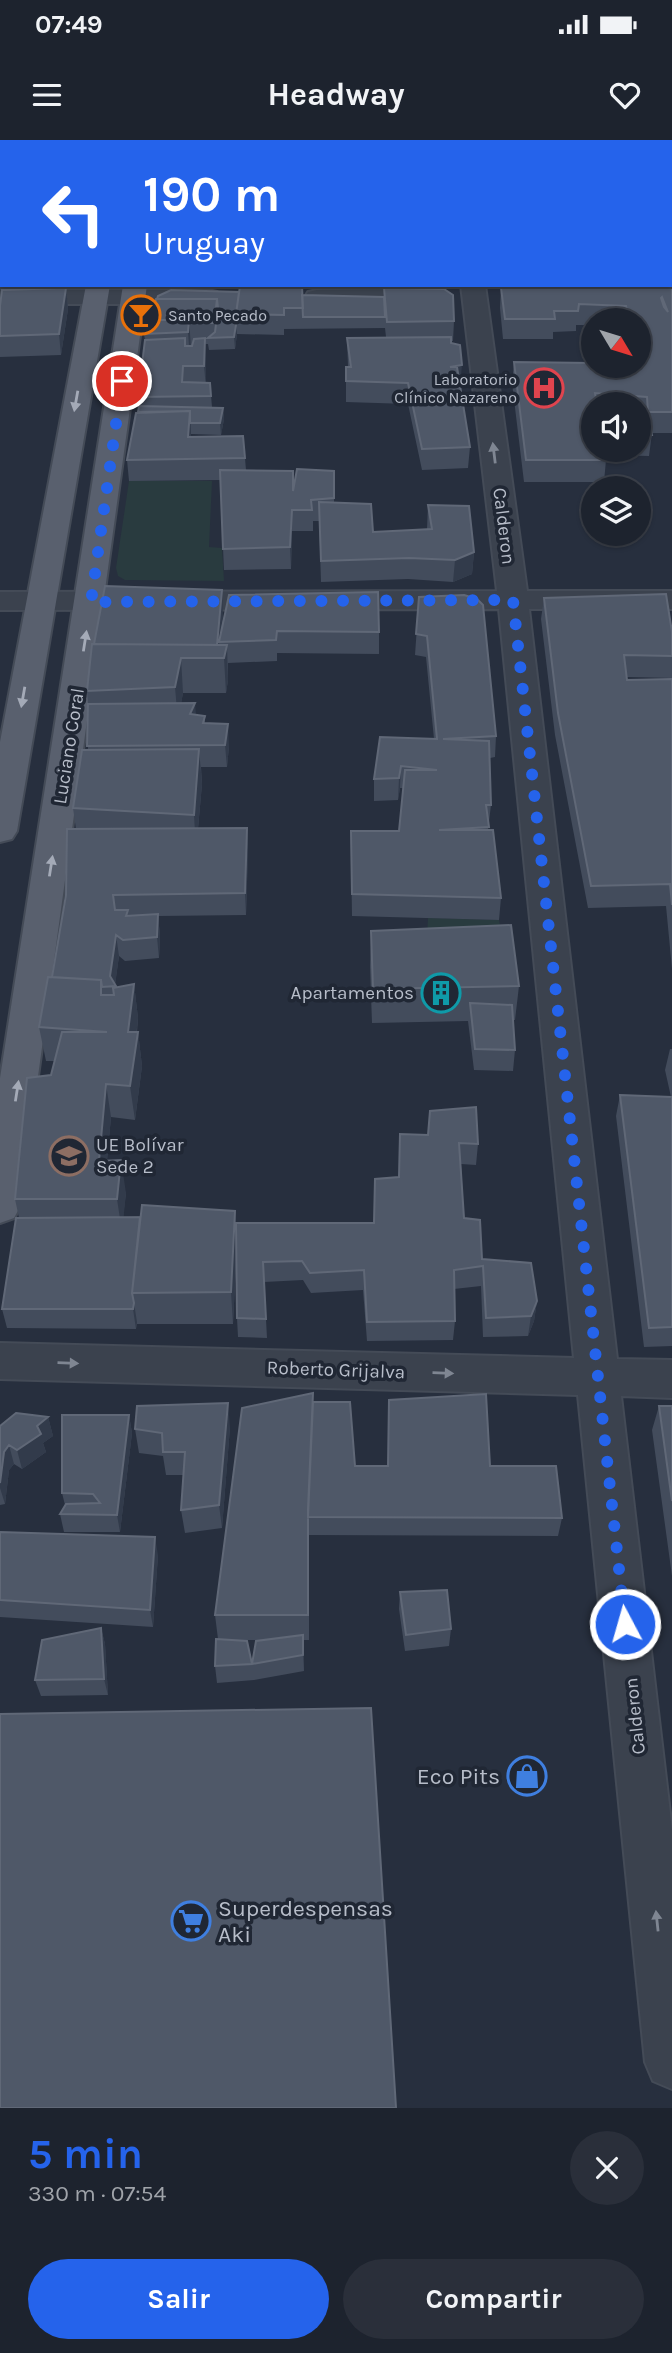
<!DOCTYPE html>
<html lang="es">
<head>
<meta charset="utf-8">
<style>
  body { margin:0; font-family:Karla,sans-serif; background:#2a2f3a; color:#f1f3f6; height:100vh; display:flex; flex-direction:column; font-size:26px; white-space:nowrap }
  * { box-sizing:border-box; margin:0 }
  p { font-size:23px; color:#a0a4aa }
  .icon { flex:none; width:38px; height:38px; fill:none; stroke:currentColor; stroke-width:2; stroke-linecap:round; stroke-linejoin:round }
  .map { position:relative; height:1968px; overflow:hidden }
  .sheet { display:flex; flex-direction:column; background:#1d232e; flex:1 }
  .sheet>* { flex:none }
  .hud { position:absolute; left:0px; top:0px; width:672px; height:147px; box-shadow:0 2px 5px #0004,0 0 0 2px #3b404a; background:#2563eb; color:#fff; overflow:hidden }
  .needle { width:46px; rotate:128deg }
  .tools { position:absolute; left:581px; top:168px; display:grid; gap:14px }
  .tools a { display:grid; place-items:center; width:70px; height:70px; border-radius:50%; background:#1d232e; box-shadow:0 2px 5px #0004,0 0 0 2px #3b404a; font-size:35px }
  .pin { position:absolute; display:grid; place-items:center; width:60px; height:60px; color:#fff; margin:-30px; border:4px solid #fff; border-radius:50%; box-shadow:0 2px 7px #0007 }
  .me { position:absolute; width:77px; margin:-38px; rotate:354deg; stroke-linejoin:round; filter:drop-shadow(0 0 5px #0008) }
  .turn { display:flex; align-items:center; gap:24px; height:147px; padding:0 28px; font-size:32px }
  .turn .icon { width:91px; height:91px; stroke-width:2.5 }
  .turn b { display:block; font-size:49px; line-height:60px }
  .round { display:grid; place-items:center; flex:none; width:74px; height:74px; border-radius:37px; background:#2a2f3a }
  .headline { display:flex; align-items:center; justify-content:space-between; height:119px; padding:0 28px }
  h1 { font-size:42px; font-weight:700; line-height:52px; color:#2563eb }
  .primary-button { display:flex; gap:14px; margin-top:auto; padding:14px 28px }
  .primary-button a { flex:1; height:80px; border-radius:42px; background:#2563eb; color:#fff; font-size:28px; font-weight:700; line-height:80px; text-align:center }
  .primary-button a+a { background:#2a2f3a; color:#f1f3f6 }
  .status { display:flex; justify-content:space-between; align-items:center; height:49px; padding:0 35px; background:#1d232e; direction:ltr }
  .status svg { height:19px; fill:currentColor }
  header { display:flex; justify-content:space-between; align-items:center; height:91px; padding:0 28px; background:#1d232e; font-size:32px; font-weight:700 }
  .map>svg:first-child { display:block }
  .green { fill:#293b3f }
  .lines { fill:none; stroke-linecap:round; stroke-linejoin:round }
  .minor-casing { stroke:#444b57; stroke-width:4 }
  .major-casing { stroke:#444b57; stroke-width:4 }
  .minor { fill:#3b424e; fill-rule:evenodd }
  .major { fill:#59606e; fill-rule:evenodd }
  .wall { fill:#434c5c; fill-rule:evenodd }
  .shaded-wall { fill:#323b4b }
  .building { fill:#4f5868; stroke:#606877; stroke-width:2; fill-rule:evenodd }
  .oneway { fill:#a4aab7 }
  .oneway2 { fill:#7f8692 }
  .route { stroke:#2563eb; stroke-width:12; stroke-dasharray:0 21.6 }
  .labels { text-anchor:middle; dominant-baseline:central; stroke-width:7; stroke-linejoin:round; paint-order:stroke }
  .far-poi-label { font-size:16px; fill:#b7bdc9; stroke:#202734; text-anchor:start }
  .street-label { font-size:19px; fill:#b7bdc9; stroke:#202734 }
  .poi-label { font-size:19px; fill:#b7bdc9; stroke:#202734; text-anchor:end }
  .near-poi-label { font-size:23px; fill:#b7bdc9; stroke:#202734; text-anchor:end }
</style>
</head>
<body>
<div class="status"><b>07:49</b><svg viewBox="0 0 49 12"><path d="M0 12V9h3v3zM5 12V6h3v6zM10 12V3h3v9zM15 12V0h3v12zM26 1h20v11H26zM47 4h2v5h-2z"/></svg></div>
<header><svg class="icon" aria-label="menu" viewBox="0 0 24 24"><path d="M4 6h16M4 12h16M4 18h16"/></svg>Headway<svg class="icon" aria-label="heart" viewBox="0 0 24 24"><path d="M12 20l-8-8c-3-5 5-10 8-4 3-6 11-1 8 4z"/></svg></header>
<div class="map">
<svg width="672" height="1968" viewBox="0 0 672 1968">
  <rect width="100%" height="100%" fill="#272f3e"/>
  <path class="green" d="M129 341H212L209 407 222 408 224 441 125 440 118 436 116 428Z
    M428 778 499 780 507 820 426 816Z"/>
  <g class="lines">
    <g class="minor-casing">
      <path id="minor" d="M439 0H461V2H439Z
        M461 145H485L527 451H672V469H529L617 1219 672 1220V1258L621 1256 672 1690V1949L653 1941 645 1922 578 1255 0 1239V1203L574 1218 499 469 0 470V452L497 451Z
        M435 149 444 151 447 156 444 161 317 164 308 162 305 157 308 152 317 150Z
        M0 150H208L217 152 220 157 217 162 208 164H0Z"/>
    </g>
    <g class="major-casing">
      <path id="major" d="M112 0H134L111 2Z
        M143 0H165V2H143Z
        M86 145H110L17 691 12 699 0 702V602Z
        M123 145H147L20 1067 14 1078 0 1083V938Z"/>
    </g>
    <use href="#minor" class="minor"/>
    <use href="#major" class="major"/>
  </g>
  <path class="wall" d="M250 0H441V2H250Z
    M487 0H533L532 2H487Z
    M670 17H672V95H670Z
    M0 58H2V101L0 103Z
    M670 100H672V143H670Z
    M672 146V293H652L649 316 605 315 606 320 604 342H524L512 243 514 222 593 229H609V226H639V180H593V185H576V191L553 192V199H503L500 168 501 148ZM593 264H639V310H593Z
    M66 148 68 169 61 215 0 217V166Z
    M384 148 454 181 453 201H451L460 246 470 307 468 328 422 330 408 264 346 262V227H348L347 198 386 197 385 188 284 189V195L237 194 235 209 209 210 208 204H205L206 242 210 243 212 267 223 268 224 279 221 295 191 294V297L245 318 246 330 294 350 334 331V363L373 392 427 389 428 365 474 412 472 434 453 442 408 439 321 442 319 381H313V391H292L291 429 224 430 220 340 129 341 127 320 139 266 138 257 145 200 144 194 302 155 384 157Z
    M419 457 496 596 495 617 490 618 491 665 488 690 501 758 499 780 352 776 351 712 399 691 403 648H400L398 660 374 661V639L434 599 426 517 415 515Z
    M544 458 672 492V538L627 537V540L672 539V829L666 766 588 768 555 595 541 479Z
    M223 480 379 492V514L277 513V521L228 523V540L226 553H183L181 563 196 575 205 576V583L229 606 227 627H201L202 644 198 689 247 688 248 710 246 775 158 776 160 796 159 818 125 821 119 816 115 844 117 848 134 844 138 878 137 892H138L142 926 135 980 111 977 107 1020 126 1053 123 1077 235 1071 236 1083H374L399 1037 400 994 478 1004 476 1025 461 1024 464 1078 482 1119 537 1161 534 1181 528 1196 483 1197 481 1146 454 1149 455 1181 453 1200 367 1201 363 1150 311 1153 303 1140 264 1142 267 1198 238 1197 237 1178 236 1124 233 1184H137V1182L136 1189 7 1188 2 1169 19 1078 15 1059 55 921H46L39 887 52 837 66 755 76 689 73 668 88 610V564L87 551Z
    M371 791 519 846 515 880H513L515 910 513 931 474 930 468 881 372 883 370 826Z
    M670 909H672V1206L644 1207 616 976 620 955 671 957 665 930Z
    M313 1253V1262L355 1326H490L562 1378 558 1396 309 1395V1500H303L304 1531 254 1540 217 1543 215 1526 218 1499 215 1475ZM231 1500H263L252 1524Z
    M659 1266H672V1436L652 1290Z
    M129 1275 132 1293 120 1392H64L60 1374 65 1365 62 1353Z
    M48 1277 53 1296 43 1303 46 1312 22 1329 14 1324 9 1330 5 1364 0 1365V1286Z
    M230 1287 222 1388 185 1393 181 1370 183 1335H166L163 1316 139 1313 135 1289Z
    M0 1392 158 1415 153 1487 0 1477Z
    M400 1452 451 1489 449 1506 405 1511 399 1469Z
    M101 1488 105 1504 108 1555 41 1556 35 1540Z"/>
  <path class="shaded-wall" d="M66 148 68 169 61 215 59 194Z
    M189 180 191 207 190 219 188 192Z
    M236 185 237 194 235 209 234 197Z
    M205 198 206 219V247L204 226Z
    M462 225 460 246 450 227Z
    M223 268 224 279 221 295 220 283Z
    M190 271 191 292 190 318 188 297Z
    M292 370V391L291 429 290 407Z
    M474 412 472 434 453 442 455 420Z
    M222 450 223 478 219 502 220 518 217 510Z
    M227 505 228 540 226 553 224 518Z
    M181 518 183 553 178 582 175 547Z
    M195 563 197 585 190 574Z
    M228 584 229 606 227 627 225 605Z
    M199 609 202 644 196 710 194 675Z
    M401 626 400 648 398 660 399 638Z
    M247 688 248 710 246 775 245 753Z
    M158 774 160 796 159 818 157 797Z
    M116 795 119 816 115 846 110 836Z
    M134 844 138 878 133 926 128 892Z
    M138 892 142 926 135 980 130 946Z
    M106 944 111 977 104 1054 99 1021Z
    M121 1020 126 1053 122 1092 117 1059Z
    M235 1071 237 1103 233 1184 231 1152Z
    M537 1161 534 1181 528 1196 531 1176Z
    M134 1163 137 1182 136 1189 133 1169Z
    M228 1263 230 1287 222 1388 219 1365Z
    M129 1275 132 1293 120 1392 117 1375Z
    M48 1277 53 1296 43 1303 46 1312 22 1329 17 1310 37 1286Z
    M9 1305 14 1324 9 1330 5 1364 0 1348V1343L4 1312Z
    M155 1397 158 1415 153 1487 150 1470Z
    M101 1488 105 1504 108 1555 104 1539Z"/>
  <path class="building" d="M180 0H237V2H180Z
    M376 0H441V2H376Z
    M488 0H514V2H488Z
    M565 0H620V2H565Z
    M670 17H672V27H670Z
    M670 35H672V60H670Z
    M0 58H2V81H0Z
    M670 60H672V75H670Z
    M670 100H672V123H670Z
    M659 145 672 146V272H648L647 257 595 253 597 264H593V310H605L606 320H526L514 222 592 223 593 229H610V226H639V180H629L626 166 579 164 578 171H554L555 179H505L501 148ZM662 157 668 172 664 167 661 158Z
    M240 146H302L303 168H284V175L236 174Z
    M66 148 59 194 0 196V166L2 150Z
    M384 148 444 149 453 155 454 181 387 182Z
    M171 150 239 152 236 174V185L234 197 208 198 215 192 218 168 217 159H157L158 156Z
    M302 155 384 157 385 177H303Z
    M156 159H217L214 183H189V180H152Z
    M146 180H189L188 192 144 194Z
    M451 197V203L460 205 462 225 450 227H457L470 307 422 309 408 243 346 241V227H351L347 198Z
    M185 198V206H192L194 199 205 198 204 226H183L182 242 210 243 211 256 138 257 145 200Z
    M139 266 223 268 220 283H190V271L138 272Z
    M190 271 188 297 243 296 245 318 127 320 136 273Z
    M639 271 648 272 652 295H639Z
    M297 329 334 331V358L311 360 312 370H292L290 407 223 409 220 330 293 331V351Z
    M319 362 371 364 373 392 432 389 428 365 469 366 474 412 455 420 409 418 321 421Z
    M105 446 222 450 217 505 94 504Z
    M378 452 379 492 277 491 276 500 219 502 229 455Z
    M666 454 672 492V516L624 515 627 540 672 539V765L670 744 591 746 558 573 544 458Z
    M464 455 477 459 483 465 496 596 443 599 489 601 491 665H486L489 687 439 690H493L501 758 352 754 351 691H399L405 630H437L401 626 399 638 374 639 380 597 437 599 427 496 416 494 419 457Z
    M92 504 227 505 224 518H181L175 547 87 551Z
    M195 563 190 574 205 576 203 583 228 584 225 605 87 606 88 564Z
    M199 609 194 675 73 668 82 610Z
    M247 688 245 753 113 755 115 770H128L126 776 158 774 157 797 123 800 116 795 110 836 116 846 102 847 101 840 52 837 66 755 67 689Z
    M511 785 519 846 373 849 371 791Z
    M48 837 101 840V855H114L113 848 134 844 128 892H138L130 946 106 944 99 1021 121 1020 117 1059H15L27 938 51 935 62 892H107L39 887Z
    M470 863 512 865 515 910 475 909Z
    M620 955 672 957V1187L649 1188Z
    M476 967 478 1004 459 1003 464 1078 480 1080 482 1119 531 1123 537 1161 531 1176 486 1178 483 1126 454 1130 455 1181 367 1182 364 1130 310 1133 302 1121 263 1122 266 1179 237 1178 236 1083H374L375 1039 399 1037 400 994 428 995 430 971Z
    M142 1065 235 1071 231 1152 132 1153Z
    M140 1077 132 1153 134 1163 133 1169H2L16 1078Z
    M313 1253 308 1369V1475H215L242 1268Z
    M486 1254 490 1326H556L562 1378 308 1377 313 1262H350L355 1326H388L389 1260Z
    M228 1263 219 1365 181 1370 185 1312H163L162 1293 135 1289 137 1266Z
    M659 1266H672V1361Z
    M16 1273 48 1277 37 1286 41 1294 17 1310 9 1305 4 1312 0 1343V1286Z
    M62 1275H129L117 1375 60 1374 66 1364 100 1363 93 1354 62 1353Z
    M0 1392 155 1397 150 1470 0 1460Z
    M447 1450 451 1489 406 1495 400 1452Z
    M101 1488 104 1539 35 1540 42 1500Z
    M303 1495V1515L252 1524 256 1501Z
    M216 1499 247 1501 252 1524 215 1526Z
    M371 1568 396 1968H0V1574Z"/>
  <defs><path id="oneway-solid" d="M-6-.8H1V-3.2L6.5 0L1 3.2V.8H-6Z" transform="scale(1.75)"/></defs>
  <g class="oneway">
    <use href="#oneway-solid" transform="translate(76 261) rotate(100)"/>
    <use href="#oneway-solid" transform="translate(85 501) rotate(-81)"/>
    <use href="#oneway-solid" transform="translate(23 557) rotate(100)"/>
    <use href="#oneway-solid" transform="translate(51 726) rotate(-81)"/>
    <use href="#oneway-solid" transform="translate(17 951) rotate(-81)"/>
  </g>
  <g class="oneway2">
    <use href="#oneway-solid" transform="translate(494 313) rotate(-97)"/>
    <use href="#oneway-solid" transform="translate(68 1223) rotate(2)"/>
    <use href="#oneway-solid" transform="translate(443 1233) rotate(2)"/>
    <use href="#oneway-solid" transform="translate(657 1781) rotate(-96)"/>
  </g>
  <g class="lines">
    <path class="route" d="M122 241 91 462 513 460 625 1484"/>
  </g>
  <defs>
    <g id="bar-ring" transform="scale(2.0125)"><circle r="9.5" fill="#202734" stroke="#e8710a" stroke-width="1.5"/><path d="M-6-5H6L.8 .8V4.5H3.5V6h-7V4.5H-.8V.8Z" fill="#e8710a"/></g>
    <g id="hospital-ring" transform="scale(2.0125)"><circle r="9.5" fill="#202734" stroke="#e0444e" stroke-width="1.5"/><path d="M-5-5h3v3.5h4V-5h3V5h-3V1.5h-4V5h-3Z" fill="#e0444e"/></g>
    <g id="building-ring" transform="scale(2.0125)"><circle r="9.5" fill="#202734" stroke="#0f9aa8" stroke-width="1.5"/><path d="M-4-6H4V6H1V3H-1V6H-4ZM-2.5-4.3h1.7v1.8h-1.7ZM.8-4.3h1.7v1.8H.8ZM-2.5-1h1.7V.8h-1.7ZM.8-1h1.7V.8H.8Z" fill="#0f9aa8"/></g>
    <g id="school-ring" transform="scale(2.0125)"><circle r="9.5" fill="#202734" stroke="#8d6e63" stroke-width="1.5"/><path d="M0-5L7-2L0 1L-7-2ZM-4 1L0 2.5L4 1V4Q0 6-4 4Z" fill="#8d6e63"/></g>
    <g id="shop-ring" transform="scale(2.0125)"><circle r="9.5" fill="#202734" stroke="#3f7fe0" stroke-width="1.5"/><path d="M-5-2.5h2.3a2.7 3.5 0 0 1 5.4 0H5L5.5 6h-11ZM-1.5-2.5h3a1.5 2.3 0 0 0-3 0Z" fill="#3f7fe0"/></g>
    <g id="supermarket-ring" transform="scale(2.0125)"><circle r="9.5" fill="#202734" stroke="#3f7fe0" stroke-width="1.5"/><path d="M-6-5.5h2.5l.6 2H6L4.5 2H-2.5L-4.4-4H-6ZM-1.5 3.2a1.3 1.3 0 1 0 .1 0ZM3 3.2a1.3 1.3 0 1 0 .1 0Z" fill="#3f7fe0"/></g>
  </defs>
  <g fill-rule="evenodd">
    <use href="#bar-ring" x="141" y="175"/>
    <use href="#hospital-ring" x="544" y="248"/>
    <use href="#building-ring" x="441" y="853"/>
    <use href="#school-ring" x="69" y="1016"/>
    <use href="#shop-ring" x="527" y="1636"/>
    <use href="#supermarket-ring" x="191" y="1781"/>
  </g>
  <g class="labels">
    <g class="far-poi-label">
      <text x="168" y="175">Santo Pecado</text>
      <text x="517" y="239" text-anchor="end">Laboratorio<tspan x="517" dy="18">Clínico Nazareno</tspan></text>
    </g>
    <g class="street-label">
      <text transform="translate(504 386) rotate(83)">Calderon</text>
      <text transform="translate(69 606) rotate(-81)">Luciano Coral</text>
      <text transform="translate(336 1230) rotate(2)">Roberto Grijalva</text>
      <text transform="translate(635 1576) rotate(-96)">Calderon</text>
    </g>
    <g class="poi-label">
      <text x="414" y="853">Apartamentos</text>
      <text x="96" y="1005" text-anchor="start">UE Bolívar<tspan x="96" dy="22">Sede 2</tspan></text>
    </g>
    <g class="near-poi-label">
      <text x="500" y="1636">Eco Pits</text>
      <text x="218" y="1768" text-anchor="start">Superdespensas<tspan x="218" dy="26">Aki</tspan></text>
    </g>
  </g>
</svg>
<div class="tools">
<a><svg class="needle" viewBox="-14 -14 28 28"><path d="M0-13l5 13h-10z" fill="#e53935"/><path d="M0 13l5-13h-10z" fill="#a0a4aa"/></svg></a>
<a><svg class="icon" aria-label="sound" viewBox="0 0 24 24"><path d="M4 9h4l5-4v14l-5-4H4zM17 9q2 3 0 6"/></svg></a>
<a><svg class="icon" aria-label="layers" viewBox="0 0 24 24"><path d="M12 4l9 5-9 5-9-5zM3 14l9 5 9-5"/></svg></a>
</div>
<div class="pin" style="left:122px;top:241px;background:#d93025"><svg class="icon" aria-label="arrive" viewBox="0 0 24 24"><path d="M6 21V4h12l-3 4 3 4H6"/></svg></div>
<svg class="me" style="left:625px;top:1484px" viewBox="-20 -20 40 40"><circle r="17" fill="#2563eb" stroke="#fff" stroke-width="3"/><path d="M0-11L8 9 0 5-8 9z" fill="#fff"/></svg>
<div class="hud">
<div class="turn"><svg class="icon" aria-label="left" viewBox="0 0 24 24"><path d="M17 20v-9H6M10 6l-5 5 5 5"/></svg><div><b>190 m</b>Uruguay</div></div>
</div>
</div>
<section class="sheet">
<div class="headline"><div><h1>5 min</h1><p>330 m · 07:54</p></div><a class="round"><svg class="icon" aria-label="close" viewBox="0 0 24 24"><path d="M6 6l12 12M18 6L6 18"/></svg></a></div>
<div class="primary-button"><a>Salir</a><a>Compartir</a></div>
</section>
</body>
</html>
